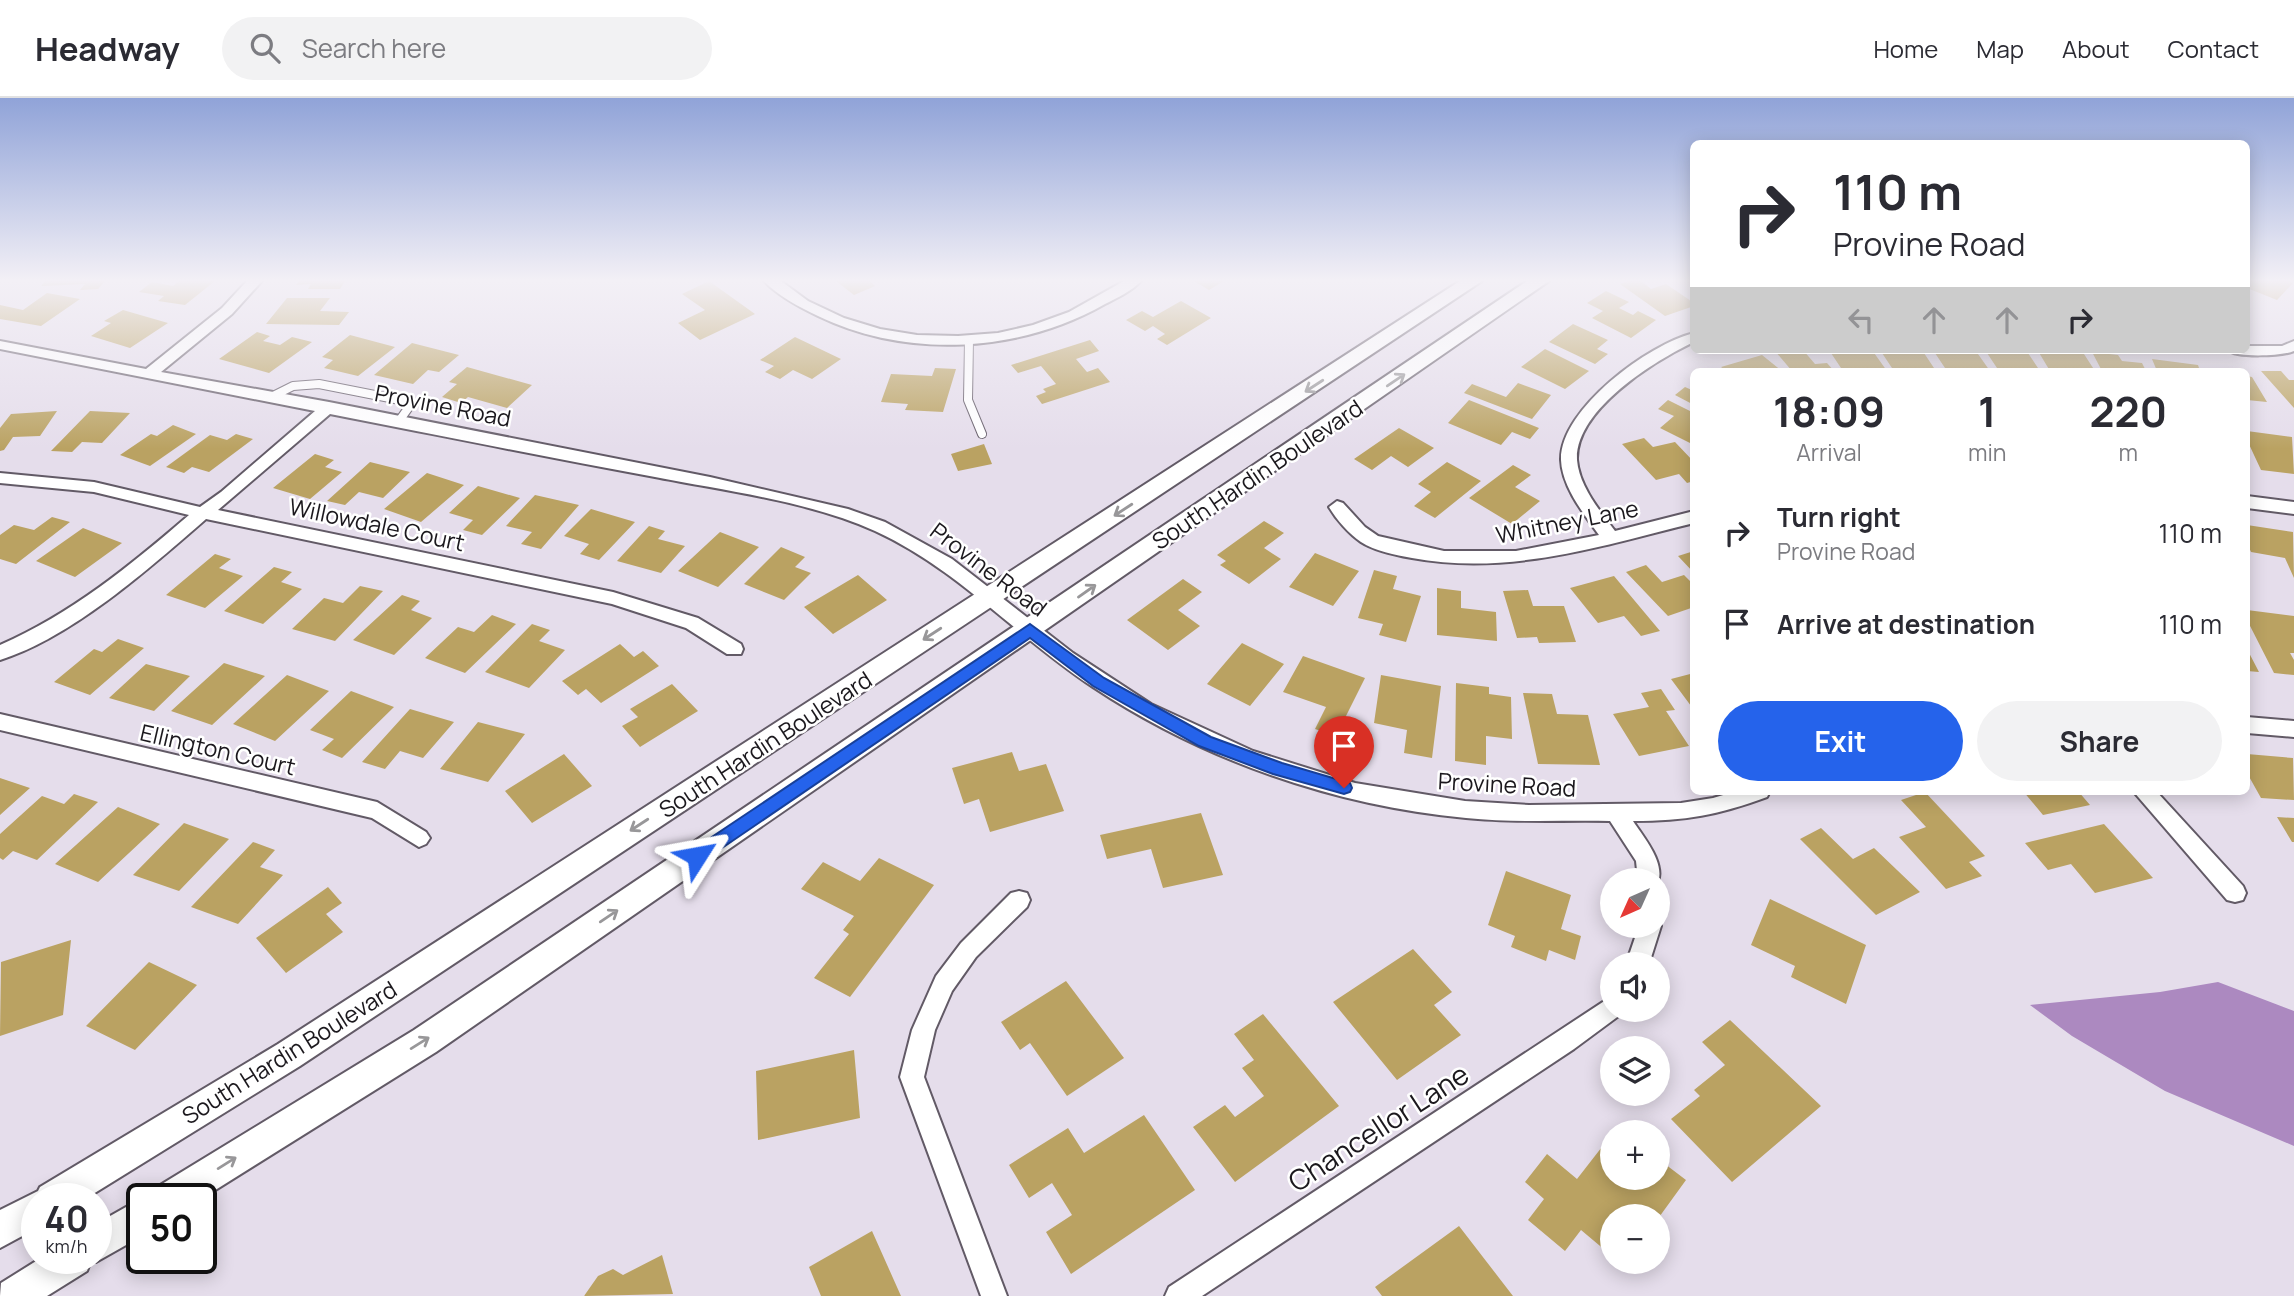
<!DOCTYPE html>
<html lang="en">
<head>
<meta charset="utf-8">
<style>
  body { margin:0; font-family:Manrope,sans-serif; background:#f2f2f3; color:#2b2b33; height:100vh; display:flex; flex-direction:column; font-size:26px; white-space:nowrap }
  * { box-sizing:border-box; margin:0 }
  p { font-size:23px; color:#7c7c81 }
  .icon { flex:none; width:38px; height:38px; fill:none; stroke:currentColor; stroke-width:2; stroke-linecap:round; stroke-linejoin:round }
  .map { position:relative; flex:1; overflow:hidden }
  .panel { position:absolute; left:1690px; top:270px; width:560px; height:427px; display:flex; flex-direction:column; background:#fff; border-radius:10px; box-shadow:0 4px 18px #0003 }
  .panel>* { flex:none }
  .banner { position:absolute; left:1690px; top:42px; width:560px; height:214px; border-radius:10px; box-shadow:0 4px 18px #0003; background:#fff; color:#2b2b33; overflow:hidden }
  .needle { width:46px; rotate:225deg }
  .buttons { position:absolute; left:1600px; top:770px; display:grid; gap:14px }
  .buttons a { display:grid; place-items:center; width:70px; height:70px; border-radius:50%; background:#fff; box-shadow:0 4px 18px #0003; font-size:35px }
  .speed { position:absolute; left:21px; top:1085px; display:flex; gap:14px; font-size:35px; font-weight:700; text-align:center }
  .speed>* { display:grid; place-content:center; width:91px; height:91px; border-radius:50%; background:#fff; box-shadow:0 4px 18px #0003; line-height:1 }
  .speed small { font-size:18px; font-weight:400 }
  .speed .limit { border:4px solid #111; border-radius:10px; background:#fff; color:#111 }
  .pin { position:absolute; display:grid; place-items:center; width:60px; height:60px; color:#fff; margin:-72px -30px; border-radius:50% 50% 50% 0; rotate:-45deg; box-shadow:0 0 7px #0007 }
  .pin .icon { rotate:45deg }
  .me { position:absolute; width:77px; margin:-38px; rotate:56deg; stroke-linejoin:round; filter:drop-shadow(0 0 5px #0008) }
  .turn { display:flex; align-items:center; gap:24px; height:147px; padding:0 28px; font-size:32px }
  .turn .icon { width:91px; height:91px; stroke-width:2.5 }
  .turn b { display:block; font-size:49px; line-height:60px }
  .lanes { display:flex; align-items:center; height:66px; padding:0 28px; background:#0003; justify-content:center; gap:35px; direction:ltr }
  .lanes .off { opacity:.35 }
  .eta { display:flex; justify-content:space-evenly; align-items:center; height:119px; text-align:center }
  .eta b { font-size:42px; font-weight:700; line-height:49px }
  .primary-button { display:flex; gap:14px; margin-top:auto; padding:14px 28px }
  .primary-button a { flex:1; height:80px; border-radius:42px; background:#2563eb; color:#fff; font-size:28px; font-weight:700; line-height:80px; text-align:center }
  .primary-button a+a { background:#f2f2f3; color:#2b2b33 }
  ul { padding:0; list-style:none }
  li { display:flex; align-items:center; gap:21px; height:91px; padding:0 28px }
  li div { flex:1 }
  li b { display:block; font-size:26px }
  li em { font-style:normal }
  header { display:flex; align-items:center; gap:42px; box-sizing:border-box; height:98px; padding:0 35px; background:#fff; border-bottom:2px solid #e1e1e2 }
  header strong { font-size:33px }
  nav { display:flex; gap:38px; margin-inline-start:auto; font-size:24px }
  .search { width:490px; height:63px; background:#f2f2f3; display:flex; align-items:center; gap:18px; box-sizing:border-box; padding:0 24px; border-radius:38px; color:#7c7c81; font-size:26px }
  .map>svg:first-child { display:block }
  .water { fill:#ac89c0 }
  .building { fill:#baa262 }
  .lines { fill:none; stroke-linecap:round; stroke-linejoin:round }
  .service-casing { stroke:#625a66; stroke-width:10 }
  .minor-casing { stroke:#625a66; stroke-width:4 }
  .secondary-casing { stroke:#625a66; stroke-width:4 }
  .service { stroke:#fff; stroke-width:8 }
  .minor { fill:#fff; fill-rule:evenodd }
  .secondary { fill:#fff; fill-rule:evenodd }
  .oneway { stroke:#989799 }
  .route { fill:#2563eb; stroke:#184099; stroke-width:2 }
  .labels { text-anchor:middle; dominant-baseline:central; stroke-width:5; stroke-linejoin:round; paint-order:stroke }
  .street-label { font-size:23px; fill:#1b181d; stroke:#fff }
  .near-street-label { font-size:28px; fill:#1b181d; stroke:#fff }
</style>
</head>
<body>
<header>
<strong>Headway</strong>
<div class="search"><svg class="icon" aria-label="search" viewBox="0 0 24 24"><circle cx="10" cy="10" r="6"/><path d="M15 15l6 6"/></svg>Search here</div>
<nav><a>Home</a><a>Map</a><a>About</a><a>Contact</a></nav>
</header>
<div class="map">
<svg width="2294" height="1198" viewBox="0 0 2294 1198">
  <rect width="100%" height="100%" fill="#e5ddeb"/>
  <path class="water" d="M2218 884 2294 913V1048L2165 993 2072 938 2030 907 2160 894Z"/>
  <path class="building" d="M45 183H105L98 191 80 192 85 186 41 188Z
    M179 183H215L185 207 158 203 164 198 139 194 152 184 173 188Z
    M299 183H345L340 191H308L311 186 296 187Z
    M709 183 755 216 700 242 678 225 705 212 682 196Z
    M836 183H870L875 188 854 197Z
    M1194 183H1224L1209 192Z
    M1628 183H1641L1651 191 1666 186 1694 205V208L1665 218 1620 186Z
    M2247 183H2289L2293 185 2277 202 2247 190Z
    M1606 193 1629 204 1619 210 1633 217 1638 213 1656 222 1631 240 1592 220 1603 213 1587 205Z
    M47 195 80 201 41 228 0 221V207L23 212Z
    M287 200H330L320 213 349 214 339 227 266 226Z
    M1181 203 1211 220 1167 247 1157 241 1165 236 1153 228 1145 233 1126 222 1142 213 1153 219Z
    M123 212 168 225 130 250 91 238 111 225 104 223Z
    M1573 226 1608 242 1597 251 1608 256 1595 266 1549 244Z
    M257 234 270 238 263 243 280 247 292 239 312 244 269 275 219 261Z
    M350 237 395 249 358 278 324 270 333 262 322 259Z
    M795 239 841 261 812 281 793 272 780 281 765 274 774 268 760 262Z
    M1090 242 1099 253 1076 261 1087 274 1098 270 1110 284 1042 306 1036 298 1046 294 1043 291 1056 286 1041 268 1018 275 1011 267Z
    M412 245 459 257 439 274 428 272 413 286 374 277Z
    M1545 251 1589 273 1565 291 1521 269Z
    M1803 252 1815 266 1827 265 1834 273H1792L1775 253Z
    M1829 252H1872L1887 273H1843Z
    M1880 252H1922L1936 273H1894Z
    M1933 252H1960L1963 256H1978L1990 273H1947Z
    M1985 252H2026L2040 273H1999Z
    M2038 253 2084 256 2095 273H2050Z
    M2092 254 2118 257 2122 263 2142 265 2146 273H2102Z
    M1762 257 1782 273H1726L1721 269Z
    M2152 261 2198 267 2200 273H2157Z
    M467 269 532 287 507 310 468 299 461 305 442 299 457 286 449 284Z
    M935 270 956 271 943 314 905 312 908 306 881 304 891 276 932 278Z
    M2261 273H2281L2289 282H2294V310Z
    M2247 278 2252 279 2267 304 2247 302Z
    M1518 285 1551 297 1532 321 1464 295 1472 286 1506 299Z
    M1685 289 1694 293V307L1675 297Z
    M1469 302 1539 330 1530 341 1512 334 1501 347 1448 325Z
    M1668 302 1694 315V347L1660 330 1674 318 1658 311Z
    M57 313 40 338 13 339 4 352 0 353V330L11 316Z
    M90 313 130 315 102 345 82 344 72 354 51 353Z
    M173 327 196 336 150 368 120 357 151 336 157 338Z
    M1399 330 1434 350 1408 369 1391 358 1372 372 1354 361Z
    M2247 333 2292 339 2294 376 2261 372 2247 342Z
    M236 336 253 341 209 374 192 369 184 375 166 369 210 337 227 342Z
    M1644 340 1653 349 1675 344 1694 364V383L1687 385 1679 376 1656 382 1622 346Z
    M984 346 992 366 958 373 951 356Z
    M315 356 334 362 325 369 342 374 310 401 273 390Z
    M370 364 410 374 383 400 359 394 345 407 327 403Z
    M1447 364 1481 383 1435 420 1414 408 1431 394 1418 386Z
    M1513 367 1531 377 1515 389 1540 403 1512 426 1469 400Z
    M427 375 464 387 421 424 384 411Z
    M478 388 520 400 482 437 463 432 473 422 449 415Z
    M535 397 579 407 541 451 521 446 532 434 506 428Z
    M591 411 635 424 599 462 580 456 589 446 564 438Z
    M52 419 70 424 16 466 0 461V437L14 427 34 432Z
    M1264 423 1284 435 1264 450 1281 461 1249 486 1220 467 1226 463 1217 457Z
    M2247 427 2293 434 2294 480 2285 460 2251 454 2247 445Z
    M649 428 665 433 658 441 685 448 661 475 617 463Z
    M83 430 122 445 75 479 36 463Z
    M720 434 759 449 718 489 678 473Z
    M781 449 805 459 795 469 811 475 784 502 744 486Z
    M1694 453V475L1678 458Z
    M1315 455 1359 473 1333 508 1289 489Z
    M215 456 231 461 219 470 243 478 205 510 166 497Z
    M1646 467 1662 484 1684 477 1694 487V509L1668 518 1626 474Z
    M274 469 292 474 281 484 302 491 263 526 224 513Z
    M1374 472 1397 478 1393 491 1421 498 1406 544 1379 537 1383 526 1358 520Z
    M858 477 887 502 833 536 804 509Z
    M1614 478 1660 533 1641 538 1624 518 1598 525 1570 490Z
    M1183 481 1202 494 1178 512 1200 528 1168 552 1127 522Z
    M360 488 383 493 335 543 292 531 324 500 343 505Z
    M1437 490 1461 493V510L1496 514 1497 543 1437 537Z
    M1528 492 1533 508H1564L1576 544 1539 545 1537 539 1517 540 1503 493Z
    M402 497 420 503 411 512 432 520 394 557 353 542Z
    M2247 512 2294 518V555H2290L2294 562V577L2274 575 2247 522Z
    M492 517 516 526 465 575 425 560 458 529 474 534Z
    M532 526 550 532 539 543 565 552 529 590 485 574Z
    M118 541 144 550 90 597 54 584 94 551 102 554Z
    M1242 545 1284 566 1250 608 1207 586Z
    M620 546 634 559 643 553 659 568 601 605 586 591 578 597 562 583Z
    M2247 551 2259 574 2247 573Z
    M1303 558 1365 580 1336 638 1315 631 1326 609 1283 594Z
    M224 565 265 578 212 627 171 613Z
    M146 566 190 578 154 613 109 600Z
    M1694 575V612L1671 581Z
    M287 577 329 593 275 643 233 626Z
    M1381 577 1441 588 1432 660 1404 655 1407 632 1374 625Z
    M1456 585 1489 589V596L1511 599 1512 641 1486 638V667L1455 663Z
    M672 586 698 613 640 649 622 628 638 619 630 611Z
    M1661 591 1675 612 1666 613 1689 648 1639 658 1613 616 1649 609 1641 595Z
    M351 593 394 609 342 660 322 652 334 641 310 632Z
    M1523 595 1552 596 1557 616 1588 617 1600 667 1538 666Z
    M410 611 454 624 423 660 400 653 385 671 362 664Z
    M478 624 525 636 488 684 440 671Z
    M1012 654 1019 673 1046 666 1064 713 990 734 979 701 964 706 952 670Z
    M564 656 592 688 532 725 505 693Z
    M2247 656 2293 660 2294 702 2261 700 2247 675Z
    M0 680 30 690 0 717Z
    M2023 693H2078L2090 707 2043 717Z
    M1925 694 1985 758 1969 764 1982 778 1946 791 1899 739 1926 729 1901 702Z
    M74 696 98 704 37 762 13 753 3 762 0 760V736L42 698 64 706Z
    M118 709 160 726 98 784 55 766Z
    M1201 715 1223 777 1163 790 1151 751 1107 761 1100 737Z
    M2277 719 2294 720V744H2292Z
    M184 725 229 741 179 793 133 777Z
    M2104 726 2153 780 2095 795 2071 766 2048 772 2025 745Z
    M1821 730 1853 761 1874 750 1920 794 1876 817 1800 741Z
    M253 744 275 752 260 769 283 777 238 826 191 809Z
    M879 760 934 787 850 899 814 880 849 836 843 832 854 818 801 791 823 764 860 783Z
    M1506 773 1571 797 1561 831 1581 838 1575 862 1549 852 1546 863 1511 849 1515 838 1488 827Z
    M328 789 342 805 326 816 343 834 286 875 256 840Z
    M1770 801 1866 847 1846 906 1791 879 1795 868 1751 847Z
    M71 842 63 917 0 938 1 864Z
    M1413 851 1452 894 1434 907 1461 937 1397 982 1333 904Z
    M149 864 197 887 135 952 86 928Z
    M1066 883 1124 960 1067 998 1030 945 1020 952 1001 924Z
    M1263 916 1339 1008 1235 1084 1193 1029 1225 1007 1235 1019 1264 998 1242 970 1254 962 1234 936Z
    M1730 922 1821 1008 1732 1084 1671 1021 1700 998 1694 992 1725 967 1702 944Z
    M854 952 860 1020 758 1042 756 973Z
    M1144 1017 1195 1092 1071 1176 1046 1134 1072 1117 1052 1085 1029 1100 1009 1067 1068 1030 1084 1055Z
    M1612 1036V1080H1657V1060L1686 1082 1657 1122V1118H1612V1158L1581 1132 1565 1153 1528 1122 1544 1101 1525 1084 1547 1056 1577 1081Z
    M1459 1128 1513 1198H1382L1375 1189Z
    M872 1133 901 1198H821L809 1169Z
    M662 1157 673 1196 584 1198 598 1178 613 1171 623 1177Z"/>
  <g class="lines">
    <g class="service-casing">
      <path id="service" d="M969 242 968 302 982 336
        M271 299 293 288 319 286 405 303 409 309 399 323"/>
    </g>
    <g class="minor-casing">
      <path id="minor" d="M247 183H262L232 216 161 274 329 304 710 379 848 411 885 424 952 461 1073 555 1151 606 1253 653 1355 685 1465 703 1529 707 1681 705 1713 700 1737 693H1770L1767 699C1718 717 1686 723 1633 723 1644 740 1667 766 1657 787V782H1638L1636 763 1610 723C1562 722 1514 725 1466 720 1335 708 1203 662 1093 589 1018 540 958 471 875 433 809 403 726 393 655 379 546 359 438 337 330 316L218 412 613 494 698 520 741 546 743 551 741 556H727L686 530 612 506 206 421C150 470 71 540 0 562V547C71 516 131 467 189 417L94 394 0 385V375L94 384 200 409 221 394 315 313 0 251V243L146 271 222 210Z
        M764 183H781L808 203 844 220 880 231 917 237 958 238 998 235 1033 227 1069 214 1124 183H1141C1132 193 1117 200 1105 206 1019 255 907 261 818 218 799 209 778 198 764 183Z
        M1694 235V244C1654 263 1575 312 1577 362 1579 388 1600 413 1615 433L1694 413V425C1601 448 1509 478 1412 460 1395 457 1375 453 1361 444 1349 436 1336 421 1329 409L1337 403 1343 405 1365 429 1378 438 1444 453H1516L1599 437C1584 416 1562 389 1561 362 1560 311 1649 246 1694 235Z
        M2294 243V253C2283 258 2236 260 2228 252H2247V248H2282Z
        M2247 398 2294 404V416L2247 410Z
        M0 616 377 704 426 734 430 740 426 746 419 749 372 720 0 632Z
        M2247 619 2294 623V639L2247 635Z
        M2133 693H2156L2243 788 2246 795 2243 802 2235 804 2227 802Z
        M1019 793 1027 795 1030 802 1027 809 976 859 952 893 935 932 924 979 1007 1198H981L900 979 912 932 936 878 961 845 1011 795Z
        M1658 821 1661 828 1649 866H1626L1639 828H1657Z
        M1612 898V912H1622L1620 917 1574 951 1202 1198H1165L1169 1189Z"/>
    </g>
    <g class="secondary-casing">
      <path id="secondary" d="M1460 183H1482L300 968 85 1101H37V1130L0 1150V1112L38 1093 40 1089 278 946Z
        M1527 183H1549L436 954 201 1101H152L157 1089 414 932Z
        M142 1100V1138L96 1164 91 1162 87 1173 47 1198H0L1 1185 41 1160H96V1126Z"/>
    </g>
    <use href="#service" class="service"/>
    <use href="#minor" class="minor"/>
    <use href="#secondary" class="secondary"/>
  </g>
  <defs><path id="oneway-shaft" d="M-6 0H5M1.5-3L5.5 0L1.5 3" fill="none" stroke-width="1.6" stroke-linecap="round" stroke-linejoin="round" transform="scale(1.75)"/></defs>
  <g class="oneway">
    <use href="#oneway-shaft" transform="translate(1396 282) rotate(-34)"/>
    <use href="#oneway-shaft" transform="translate(1314 288) rotate(147)"/>
    <use href="#oneway-shaft" transform="translate(1123 412) rotate(147)"/>
    <use href="#oneway-shaft" transform="translate(1087 493) rotate(-35)"/>
    <use href="#oneway-shaft" transform="translate(932 536) rotate(147)"/>
    <use href="#oneway-shaft" transform="translate(639 727) rotate(147)"/>
    <use href="#oneway-shaft" transform="translate(609 818) rotate(-34)"/>
    <use href="#oneway-shaft" transform="translate(420 945) rotate(-32)"/>
    <use href="#oneway-shaft" transform="translate(227 1065) rotate(-32)"/>
  </g>
  <linearGradient id="sky" x2="0" y2="1"><stop stop-color="#90a3d8"/><stop offset="0.52" stop-color="#f3f0f6"/><stop offset="1" stop-color="#f3f0f6" stop-opacity="0"/></linearGradient>
  <rect width="2294" height="351" fill="url(#sky)"/>
  <path class="route" d="M1030 526 1104 580 1211 639 1282 665 1350 685 1352 690 1350 694 1344 696 1273 676 1199 648 1093 588 1030 540 703 763 697 766 691 763 688 758 691 753Z"/>
  <g class="labels">
    <g class="street-label">
      <text transform="translate(443 307) rotate(11)">Provine Road</text>
      <text transform="translate(1257 376) rotate(-34)">South Hardin Boulevard</text>
      <text transform="translate(1567 423) rotate(-11)">Whitney Lane</text>
      <text transform="translate(377 426) rotate(12)">Willowdale Court</text>
      <text transform="translate(989 471) rotate(37)">Provine Road</text>
      <text transform="translate(765 646) rotate(-33)">South Hardin Boulevard</text>
      <text transform="translate(218 651) rotate(13)">Ellington Court</text>
      <text transform="translate(1507 686) rotate(3)">Provine Road</text>
      <text transform="translate(289 954) rotate(-32)">South Hardin Boulevard</text>
    </g>
    <g class="near-street-label">
      <text transform="translate(1378 1029) rotate(-33)">Chancellor Lane</text>
    </g>
  </g>
</svg>
<div class="buttons">
<a><svg class="needle" viewBox="-14 -14 28 28"><path d="M0-13l5 13h-10z" fill="#e53935"/><path d="M0 13l5-13h-10z" fill="#7c7c81"/></svg></a>
<a><svg class="icon" aria-label="sound" viewBox="0 0 24 24"><path d="M4 9h4l5-4v14l-5-4H4zM17 9q2 3 0 6"/></svg></a>
<a><svg class="icon" aria-label="layers" viewBox="0 0 24 24"><path d="M12 4l9 5-9 5-9-5zM3 14l9 5 9-5"/></svg></a>
<a>+</a>
<a>−</a>
</div>
<div class="speed"><div>40<small>km/h</small></div><div class="limit">50</div></div>
<div class="pin" style="left:1344px;top:690px;background:#d93025"><svg class="icon" aria-label="arrive" viewBox="0 0 24 24"><path d="M6 21V4h12l-3 4 3 4H6"/></svg></div>
<svg class="me" style="left:697px;top:758px" viewBox="-20 -20 40 40"><path d="M0-17L14 15 0 8-14 15z" fill="#2563eb" stroke="#fff" stroke-width="4"/></svg>
<div class="banner">
<div class="turn"><svg class="icon" aria-label="right" viewBox="0 0 24 24"><path d="M7 20v-9h11M14 6l5 5-5 5"/></svg><div><b>110 m</b>Provine Road</div></div>
<div class="lanes"><svg class="icon off" aria-label="left" viewBox="0 0 24 24"><path d="M17 20v-9H6M10 6l-5 5 5 5"/></svg><svg class="icon off" aria-label="ahead" viewBox="0 0 24 24"><path d="M12 20V5M6 11l6-6 6 6"/></svg><svg class="icon off" aria-label="ahead" viewBox="0 0 24 24"><path d="M12 20V5M6 11l6-6 6 6"/></svg><svg class="icon" aria-label="right" viewBox="0 0 24 24"><path d="M7 20v-9h11M14 6l5 5-5 5"/></svg></div>
</div>
<section class="panel">
<div class="eta">
<div><b>18:09</b><p>Arrival</p></div>
<div><b>1</b><p>min</p></div>
<div><b>220</b><p>m</p></div>
</div>
<ul>
<li><svg class="icon" aria-label="right" viewBox="0 0 24 24"><path d="M7 20v-9h11M14 6l5 5-5 5"/></svg><div><b>Turn right</b><p>Provine Road</p></div><em>110 m</em></li>
<li><svg class="icon" aria-label="arrive" viewBox="0 0 24 24"><path d="M6 21V4h12l-3 4 3 4H6"/></svg><div><b>Arrive at destination</b></div><em>110 m</em></li>
</ul>
<div class="primary-button"><a>Exit</a><a>Share</a></div>
</section>
</div>
</body>
</html>
